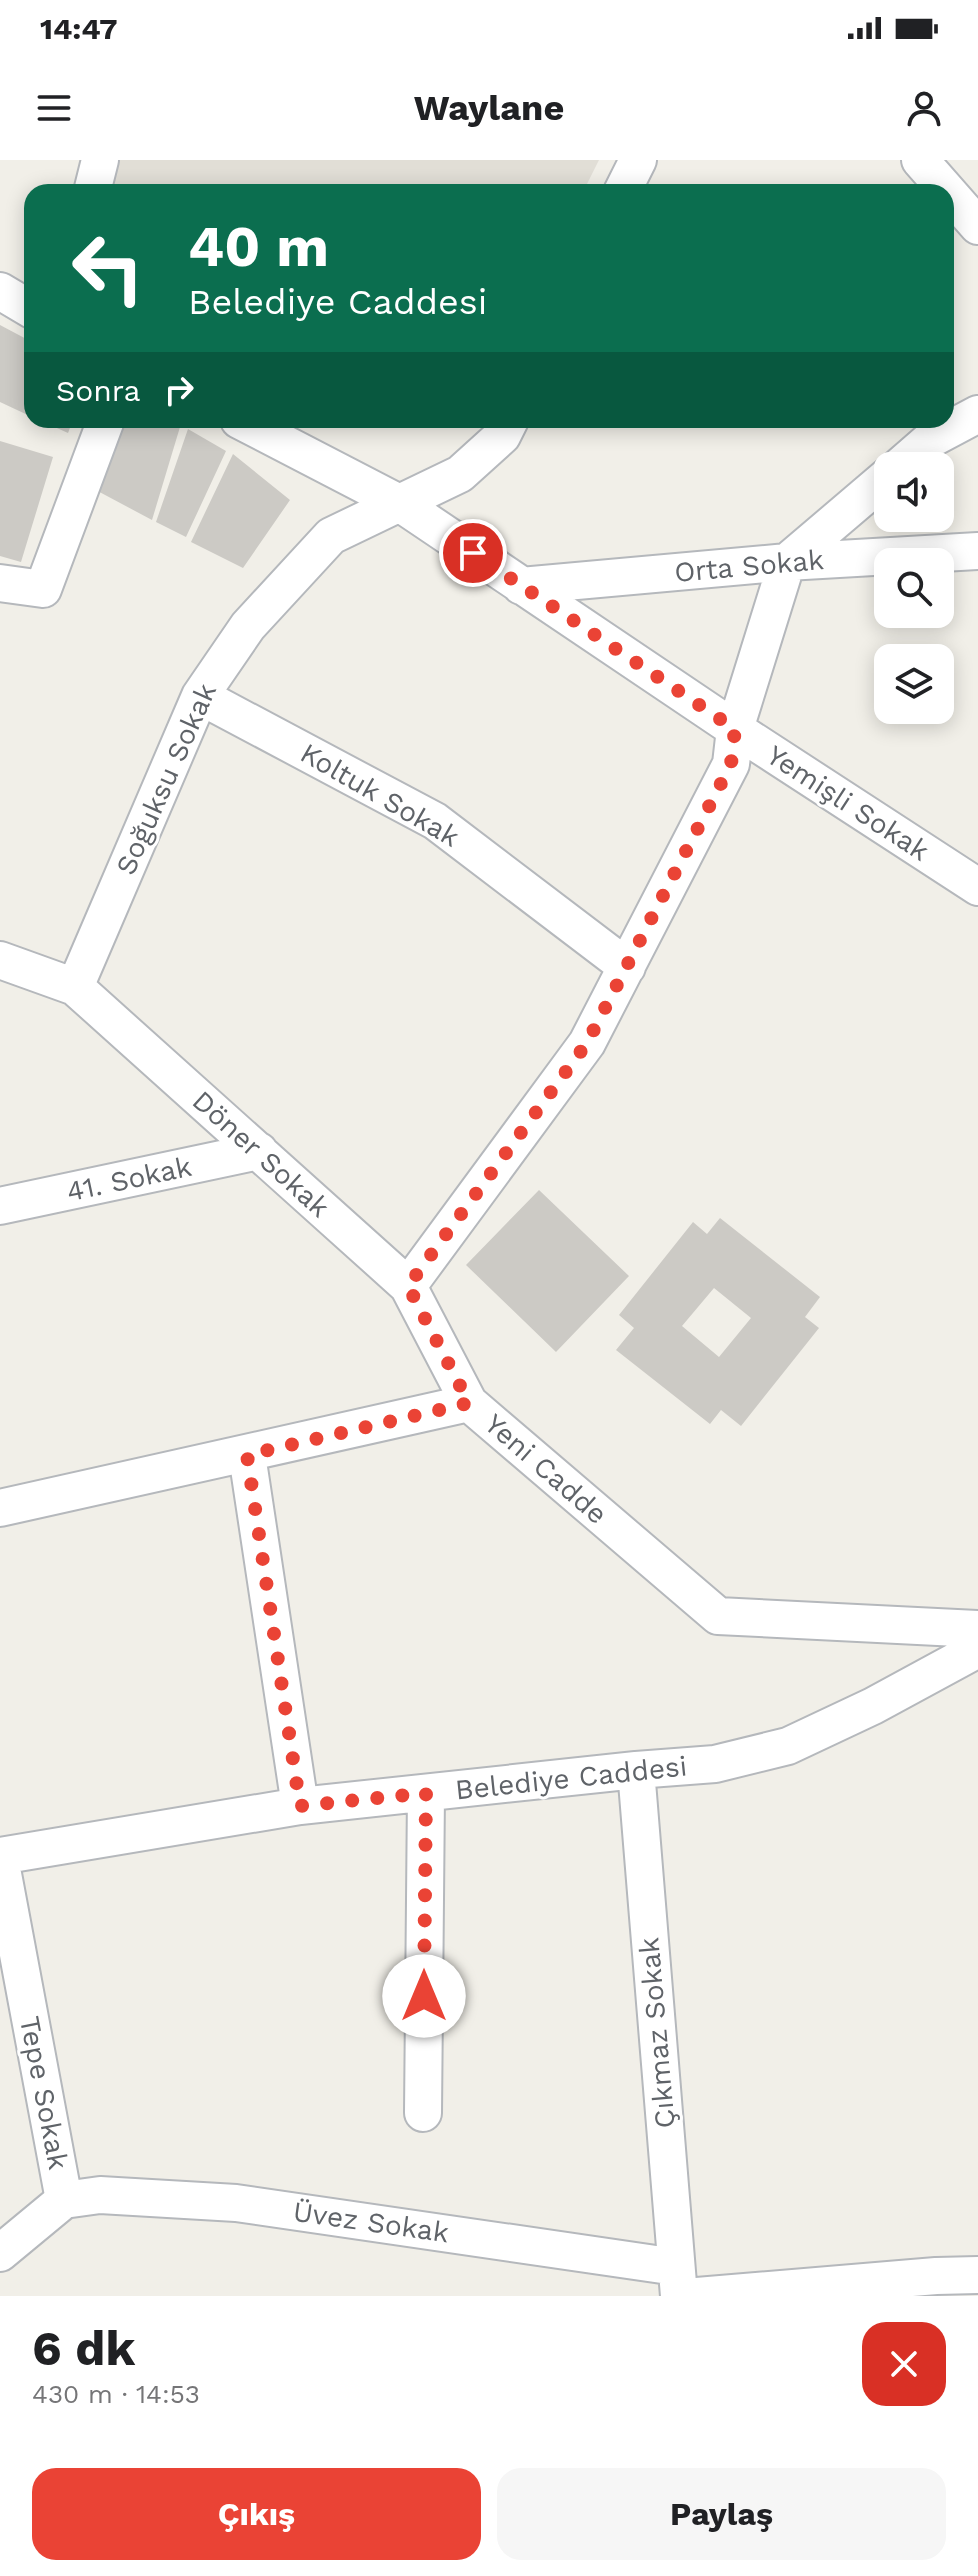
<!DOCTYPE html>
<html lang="tr">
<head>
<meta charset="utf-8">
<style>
  body { margin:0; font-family:"Work Sans",sans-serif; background:#f6f6f6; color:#202124; height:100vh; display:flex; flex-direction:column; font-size:30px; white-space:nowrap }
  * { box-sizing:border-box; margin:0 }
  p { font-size:26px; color:#757577 }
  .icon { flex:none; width:44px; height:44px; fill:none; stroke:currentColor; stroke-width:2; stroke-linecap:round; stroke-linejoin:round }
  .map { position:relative; height:2136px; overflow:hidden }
  .details { display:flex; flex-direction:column; background:#fff; flex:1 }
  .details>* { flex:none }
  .guide { position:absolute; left:24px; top:24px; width:930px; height:244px; border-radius:24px; box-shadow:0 4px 20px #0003; background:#0b6e4f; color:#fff; overflow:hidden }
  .buttons { position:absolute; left:874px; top:292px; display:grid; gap:16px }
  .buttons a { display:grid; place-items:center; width:80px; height:80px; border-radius:16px; background:#fff; box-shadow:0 4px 20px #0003; font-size:40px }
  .pin { position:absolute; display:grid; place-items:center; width:68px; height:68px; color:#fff; margin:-34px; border:4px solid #fff; border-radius:50%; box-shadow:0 2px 8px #0007 }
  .me { position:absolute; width:88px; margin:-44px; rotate:0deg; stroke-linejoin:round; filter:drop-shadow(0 0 6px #0008) }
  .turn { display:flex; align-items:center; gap:28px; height:168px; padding:0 32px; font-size:36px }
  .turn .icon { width:104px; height:104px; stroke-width:2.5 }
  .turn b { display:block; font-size:56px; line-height:68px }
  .then { display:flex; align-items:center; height:76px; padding:0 32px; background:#0003; gap:16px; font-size:30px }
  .round { display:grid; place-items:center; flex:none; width:84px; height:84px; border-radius:24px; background:#f6f6f6 }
  .overview { display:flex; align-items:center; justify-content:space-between; height:136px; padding:0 32px }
  h1 { font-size:48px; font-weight:700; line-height:60px }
  .action { display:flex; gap:16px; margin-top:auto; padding:16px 32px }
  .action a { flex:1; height:92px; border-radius:24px; background:#ea4335; color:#fff; font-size:32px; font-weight:700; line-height:92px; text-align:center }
  .action a+a { background:#f6f6f6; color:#202124 }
  .status { display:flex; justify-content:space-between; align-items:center; height:56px; padding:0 40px; background:#fff; direction:ltr }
  .status svg { height:22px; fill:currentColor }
  header { display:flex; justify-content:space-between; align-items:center; height:104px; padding:0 32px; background:#fff; font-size:36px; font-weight:700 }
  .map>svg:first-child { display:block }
  .education { fill:#e1ded6 }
  .building { fill:#cccac5; fill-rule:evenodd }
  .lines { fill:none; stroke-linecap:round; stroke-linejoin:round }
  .street-casing { stroke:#b5b8bc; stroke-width:40 }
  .street { stroke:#fff; stroke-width:36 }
  .route { stroke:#ea4335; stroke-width:14; stroke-dasharray:0 25.2 }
  .labels { text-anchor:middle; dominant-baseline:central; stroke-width:6; stroke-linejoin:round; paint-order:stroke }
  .street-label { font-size:28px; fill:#5f6368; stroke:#fff }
</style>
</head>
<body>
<div class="status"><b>14:47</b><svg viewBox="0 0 49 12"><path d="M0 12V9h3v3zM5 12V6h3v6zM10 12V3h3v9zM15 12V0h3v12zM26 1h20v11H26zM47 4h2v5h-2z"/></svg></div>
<header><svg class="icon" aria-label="menu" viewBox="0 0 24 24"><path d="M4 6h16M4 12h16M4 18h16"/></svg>Waylane<svg class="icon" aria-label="person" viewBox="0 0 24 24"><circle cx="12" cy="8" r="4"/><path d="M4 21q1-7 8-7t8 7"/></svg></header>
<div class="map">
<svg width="978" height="2136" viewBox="0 0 978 2136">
  <rect width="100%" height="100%" fill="#f1efe8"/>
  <path class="education" d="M116 0H599L583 32H107Z"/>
  <path class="building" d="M0 165 32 182V257L0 242Z
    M39 260H73L68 273Z
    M116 260H167L180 267 152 360 92 328Z
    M188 269 226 291 186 377 156 362Z
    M0 281 53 297 21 402 0 396Z
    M233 294 290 340 243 408 191 382Z
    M539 1030 629 1116 556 1192 466 1105Z
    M720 1058 820 1137 805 1157 819 1168 741 1266 721 1250 710 1264 616 1190 634 1168 619 1155 693 1062 707 1074ZM714 1128 751 1158 719 1197 682 1166Z"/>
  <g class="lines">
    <g class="street-casing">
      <path id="street" d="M920 0 978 66
        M92 32 100 0
        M622 32 638 0
        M0 131 32 150
        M239 260 401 344 735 569 978 727
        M900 306 931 279 978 254
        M0 423 43 429 106 260
        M521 426 787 402 978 391
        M200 536 435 661 627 807
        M0 800 75 827 408 1126 469 1243
        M75 827 200 536 248 466 331 376 460 314 502 276 510 260
        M0 1046 259 991
        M408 1126 587 883 731 604 735 569 787 402 888 316
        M247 1295 300 1646
        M0 1348 469 1243 718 1456 978 1469
        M636 1610 679 2136
        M0 1696 300 1646 636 1610 715 1604 788 1586 873 1546 978 1489
        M0 1698 64 2040 0 2093
        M423 1953 426 1633
        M64 2040 100 2035 236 2043 676 2107
        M697 2136 936 2116 978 2115"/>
    </g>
    <use href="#street" class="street"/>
  </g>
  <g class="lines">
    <path class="route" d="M424 1836 426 1633 300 1646 247 1295 469 1243 408 1126 587 883 731 604 735 569 473 393"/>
  </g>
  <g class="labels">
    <g class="street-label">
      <text transform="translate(749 406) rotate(-5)">Orta Sokak</text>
      <text transform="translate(166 619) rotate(-66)">Soğuksu Sokak</text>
      <text transform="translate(380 635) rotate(30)">Koltuk Sokak</text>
      <text transform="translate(848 643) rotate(33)">Yemişli Sokak</text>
      <text transform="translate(261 994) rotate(42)">Döner Sokak</text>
      <text transform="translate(129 1019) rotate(-12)">41. Sokak</text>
      <text transform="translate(546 1309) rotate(41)">Yeni Cadde</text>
      <text transform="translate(571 1618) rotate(-6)">Belediye Caddesi</text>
      <text transform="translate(657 1873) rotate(-95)">Çıkmaz Sokak</text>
      <text transform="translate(44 1933) rotate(79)">Tepe Sokak</text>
      <text transform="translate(371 2062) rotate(8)">Üvez Sokak</text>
    </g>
  </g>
</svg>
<div class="buttons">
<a><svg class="icon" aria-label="sound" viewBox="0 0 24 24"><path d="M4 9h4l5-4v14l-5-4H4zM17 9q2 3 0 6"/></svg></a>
<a><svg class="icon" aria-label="search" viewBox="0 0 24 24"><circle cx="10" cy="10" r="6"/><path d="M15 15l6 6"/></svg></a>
<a><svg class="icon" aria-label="layers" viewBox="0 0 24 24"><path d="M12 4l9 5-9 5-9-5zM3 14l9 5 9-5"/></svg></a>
</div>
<div class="pin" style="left:473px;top:393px;background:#d93025"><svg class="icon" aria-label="arrive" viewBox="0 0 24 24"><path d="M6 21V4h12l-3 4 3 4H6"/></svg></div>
<svg class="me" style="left:424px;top:1836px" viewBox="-20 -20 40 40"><circle r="19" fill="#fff"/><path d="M0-13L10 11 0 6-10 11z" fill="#ea4335"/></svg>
<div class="guide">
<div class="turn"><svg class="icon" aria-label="left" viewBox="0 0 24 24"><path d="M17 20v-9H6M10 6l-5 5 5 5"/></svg><div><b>40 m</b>Belediye Caddesi</div></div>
<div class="then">Sonra<svg class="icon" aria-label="right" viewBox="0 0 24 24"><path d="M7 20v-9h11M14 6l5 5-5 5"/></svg></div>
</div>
</div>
<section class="details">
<div class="overview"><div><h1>6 dk</h1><p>430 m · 14:53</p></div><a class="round" style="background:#d93025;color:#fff"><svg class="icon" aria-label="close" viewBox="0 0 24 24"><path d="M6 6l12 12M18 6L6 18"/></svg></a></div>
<div class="action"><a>Çıkış</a><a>Paylaş</a></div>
</section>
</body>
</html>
